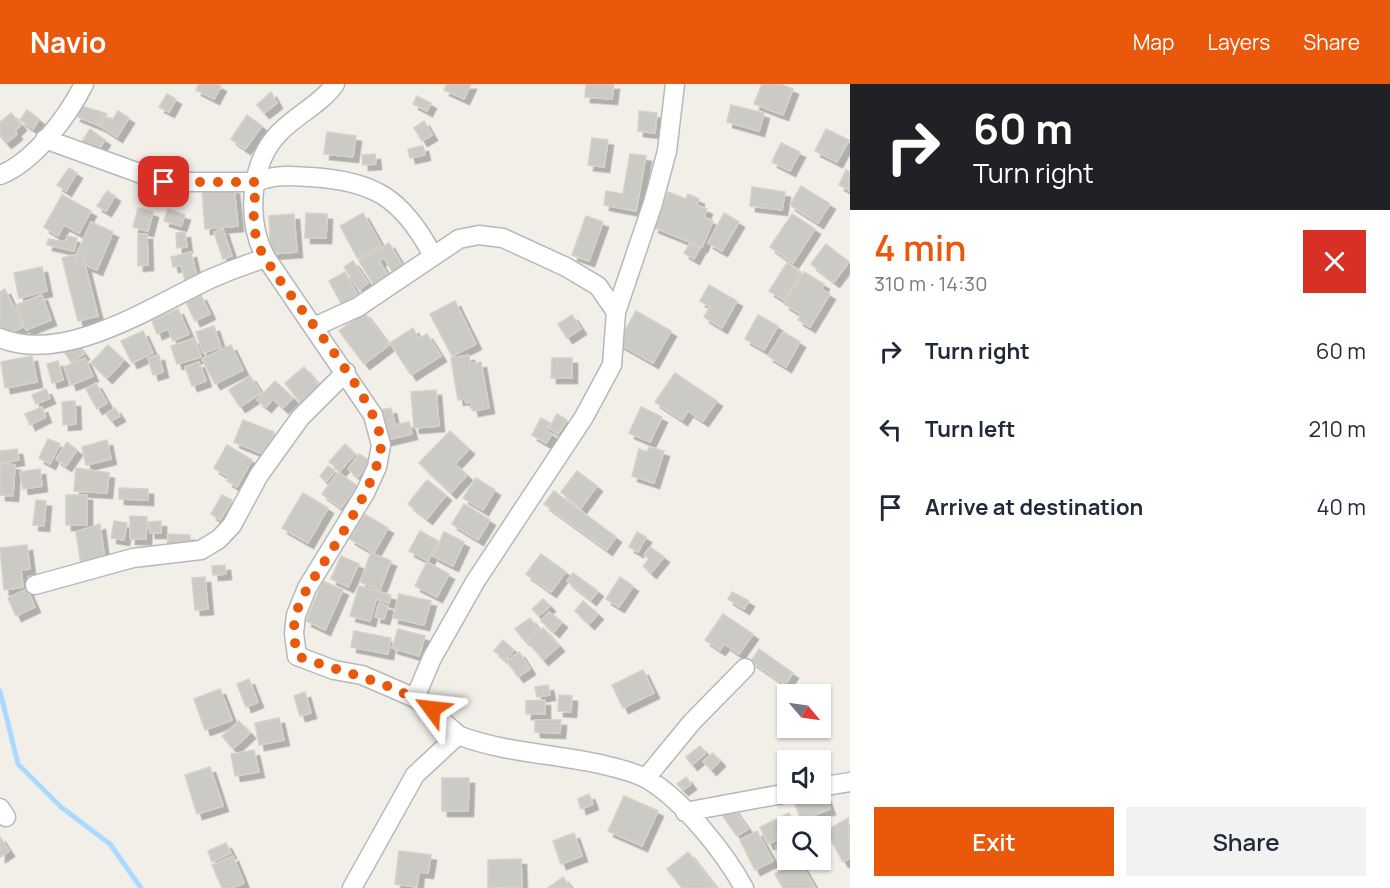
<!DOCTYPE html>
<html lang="en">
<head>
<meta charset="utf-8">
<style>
  body { margin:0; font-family:Manrope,sans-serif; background:#f2f2f3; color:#1f2937; height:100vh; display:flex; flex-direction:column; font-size:22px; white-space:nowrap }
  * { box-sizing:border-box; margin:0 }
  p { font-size:20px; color:#747a83 }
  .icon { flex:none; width:33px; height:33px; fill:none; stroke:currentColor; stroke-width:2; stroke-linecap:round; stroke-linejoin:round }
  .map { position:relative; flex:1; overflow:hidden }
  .details { display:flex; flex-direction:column; background:#fff; width:540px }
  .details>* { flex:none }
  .banner { background:#202124; color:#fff; overflow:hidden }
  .needle { width:39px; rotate:119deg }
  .buttons { position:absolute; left:777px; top:600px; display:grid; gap:12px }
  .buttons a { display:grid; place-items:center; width:54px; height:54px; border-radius:0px; background:#fff; box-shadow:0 2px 4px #0004; font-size:30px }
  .pin { position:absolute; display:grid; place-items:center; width:51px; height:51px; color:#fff; margin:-26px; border-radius:12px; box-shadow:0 3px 9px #0006 }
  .me { position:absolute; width:66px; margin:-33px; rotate:300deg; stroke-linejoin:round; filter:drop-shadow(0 0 4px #0008) }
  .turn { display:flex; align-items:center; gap:21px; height:126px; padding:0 24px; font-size:27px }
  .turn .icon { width:78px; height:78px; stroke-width:2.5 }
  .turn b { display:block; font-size:42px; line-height:51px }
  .round { display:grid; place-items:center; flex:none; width:63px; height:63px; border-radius:0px; background:#f2f2f3 }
  .overview { display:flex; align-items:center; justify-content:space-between; height:102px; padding:0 24px }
  h1 { font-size:36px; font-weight:600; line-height:45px; color:#ea580c }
  .button { display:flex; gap:12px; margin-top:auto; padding:12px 24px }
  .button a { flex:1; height:69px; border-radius:0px; background:#ea580c; color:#fff; font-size:24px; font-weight:600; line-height:69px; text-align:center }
  .button a+a { background:#f2f2f3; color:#1f2937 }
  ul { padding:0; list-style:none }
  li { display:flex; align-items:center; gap:18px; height:78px; padding:0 24px }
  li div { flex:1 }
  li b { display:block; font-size:22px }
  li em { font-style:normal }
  header { display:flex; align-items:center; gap:36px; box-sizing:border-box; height:84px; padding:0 30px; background:#ea580c; color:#fff }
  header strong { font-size:28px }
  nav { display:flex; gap:33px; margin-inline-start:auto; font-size:21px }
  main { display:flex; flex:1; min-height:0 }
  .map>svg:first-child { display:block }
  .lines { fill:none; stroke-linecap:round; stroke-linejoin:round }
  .stream { stroke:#aadaff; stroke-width:5 }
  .building { fill:#cccac5; stroke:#d6d1c6; stroke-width:1.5; filter:url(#shadow) }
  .minor-casing { stroke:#b5b8bc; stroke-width:21 }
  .minor { stroke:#fff; stroke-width:18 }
  .route { stroke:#ea580c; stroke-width:10; stroke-dasharray:0 18 }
</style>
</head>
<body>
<header>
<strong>Navio</strong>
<nav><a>Map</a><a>Layers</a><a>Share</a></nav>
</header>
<main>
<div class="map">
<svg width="850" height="804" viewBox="0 0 850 804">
  <defs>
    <filter id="shadow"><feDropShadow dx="5.5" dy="5.5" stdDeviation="0" flood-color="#0004"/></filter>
  </defs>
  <rect width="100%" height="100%" fill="#f1efe8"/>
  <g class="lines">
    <path class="stream" d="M0 607 18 680 61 723 110 760 141 804"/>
  </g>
  <path class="building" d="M199 0H217L221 2 214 15 196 6Z
    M447 0H471L464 15 444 6Z
    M586 0H614L612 15 585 13Z
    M762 0H780L793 5 783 31 754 20Z
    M271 8 277 19 264 29 257 21Z
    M167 10 176 15 169 28 159 23Z
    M417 12 431 19 427 27 413 20Z
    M731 21 764 29 759 47 727 38Z
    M82 22 107 30 100 42 75 32Z
    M27 26 39 35 33 45 20 36Z
    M118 27 129 34 117 53 97 40 103 31 112 37Z
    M639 27 657 29 655 49 638 47Z
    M11 29 21 41 15 47 17 50 6 59 0 52V38Z
    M247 31 262 42 245 65 231 55Z
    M424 37 432 51 422 57 414 44Z
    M90 45 105 56 96 69 81 59Z
    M826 45 849 56 837 78 815 67Z
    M327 48 356 52 353 73 324 70Z
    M592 54 608 56 604 83 588 81Z
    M781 59 800 68 790 87 772 78Z
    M423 62 425 71 410 74 408 65Z
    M375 70 376 80 363 81 362 71Z
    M630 70 646 72 636 127 604 121 606 107 623 110Z
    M69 84 77 89 66 107 57 101Z
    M846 86 850 88V107L839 101Z
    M801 102 830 120 818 139 790 121Z
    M752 103 785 108 782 126 750 122Z
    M234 104 238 142 205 145 202 107Z
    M107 107 115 112 106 127 97 122Z
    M668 108 686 115 688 110 699 115 697 121 707 125 704 133 713 137 702 163 653 143Z
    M62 111 91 127 79 149 64 141 58 152 44 143Z
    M138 124 153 128 148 147 133 143Z
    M168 125 185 131 181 142 164 137Z
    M306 129 327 130 326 154H305Z
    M363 129 381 161 358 175 340 142Z
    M724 129 739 138 722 167 708 159Z
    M294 130 297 168 271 170 269 132Z
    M792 130 815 145 793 179 770 163Z
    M586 132 603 138 589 177 572 171Z
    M91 138 113 148 97 186 74 176Z
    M223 145 232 172 223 175 214 148Z
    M185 148 187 163 177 164 176 149Z
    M138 150H147L148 181 138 182Z
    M67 152 77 154 74 167 47 161 48 155 66 158Z
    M389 159 405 186 395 192 384 174 379 177 389 193 375 203 359 177Z
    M690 159 700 164 694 175 684 169Z
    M826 160 849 178 834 198 811 180Z
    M191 168 198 198 186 200 181 181 173 183 171 173Z
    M82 169 98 232 78 237 62 174Z
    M353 177 368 199 359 206 344 183Z
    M787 179 801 188 784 216 769 207Z
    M42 183 47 207 19 214 14 189Z
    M345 188 358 212 342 221 329 197Z
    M804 188 824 200 821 205 830 210 810 243 798 236 801 230 784 220Z
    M709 201 737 217 722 244 704 233 710 223 700 217Z
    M5 205 23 243 4 252 0 244V208Z
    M42 211 51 236 26 246 16 221Z
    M201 211 210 230 195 237 186 218Z
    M455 217 476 260 452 272 430 230Z
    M178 225 189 250 173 257 168 245 157 250 152 237Z
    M636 227 671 247 653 279 618 259Z
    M364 228 389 261 364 280 339 247Z
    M572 231 581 245 567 254 558 240Z
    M758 231 778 242 764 266 745 255Z
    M214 242 221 263 203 269 196 248Z
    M413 244 419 255 427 250 441 272 411 291 390 259Z
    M143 247 153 269 132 279 121 257Z
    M783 248 800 258 786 283 768 272Z
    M195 254 201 273 177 280 171 262Z
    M75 258 84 270 71 278 63 266Z
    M108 261 124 276 107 294 91 279Z
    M231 261 243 286 215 300 202 275Z
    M159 271 163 288 153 291 148 274Z
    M469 271 470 280 481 278 489 324 473 327 471 318 466 319 465 315 458 316 451 274Z
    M32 272 37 298 5 304 1 278Z
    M85 274 93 292 71 301 64 283Z
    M552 274H572V294H551Z
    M58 277 63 296 52 299 47 280Z
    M199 278 206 297 192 302 185 283Z
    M304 283 322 305 302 321 285 299Z
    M675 289 717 317 703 337 688 327 682 336 655 318Z
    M250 292 261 309 240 323 229 306Z
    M275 297 293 314 283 324 273 315 266 323 257 316Z
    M96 299 107 319 97 325 86 305Z
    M46 305 50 314 36 320 32 311Z
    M436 306 439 342 414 344 411 308Z
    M75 317 76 340 63 341 62 318Z
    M42 323 46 333 30 341 25 330Z
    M641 323 662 333 650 358 629 349Z
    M115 324 120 332 111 337 106 330Z
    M391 324 395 341 409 338 412 350 386 356 379 326Z
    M557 330 567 336 558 350 549 344Z
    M541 334 550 339 546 346 552 350 546 359 532 351Z
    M243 336 274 348 265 371 234 358Z
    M450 347 469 365 455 380 467 391 451 409 419 379Z
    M48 355 60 360 50 380 39 374Z
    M107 356 111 375 86 381 82 363Z
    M67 358 77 366 66 382 56 375Z
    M345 360 355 370 340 387 329 378Z
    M227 361 252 376 237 403 227 397 229 393 214 384Z
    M649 363 664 367 654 399 632 392 639 365 647 368Z
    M17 365 19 376 0 379V367Z
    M359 370 370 377 358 393 348 385Z
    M0 379 15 381 13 412 0 411Z
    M328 382 335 387 326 398 320 392Z
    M76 384 109 389 107 409 74 407Z
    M40 385 42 402 23 405 20 388Z
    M577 387 597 402 581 424 561 408Z
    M338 388 357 402 341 424 322 410Z
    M476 394 495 406 483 426 463 414Z
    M427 396 446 411 427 435 408 420Z
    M119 404 148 405V416L119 415Z
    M554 407 616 453 607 466 544 420Z
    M303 409 328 424 308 459 282 444Z
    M66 411H87V441H66Z
    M222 411 232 416 220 436 211 430Z
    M36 416 46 417 44 442 33 441Z
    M464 420 490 436 478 456 452 440Z
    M364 430 388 444 374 469 350 455Z
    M130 432 147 433 146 455H130Z
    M114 437 127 439 124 456 111 454Z
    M161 437V449H150L149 438Z
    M100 440 105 477 81 480 76 448Z
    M420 447 438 457 428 477 409 467Z
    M444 448 464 458 453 482 433 472Z
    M637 448 646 453 638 468 629 463Z
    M169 450 190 451V462L167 460Z
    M27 461 30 485 21 486 23 503 4 506 0 464Z
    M650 463 664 473 651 489 643 482 649 475 644 471Z
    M371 469 391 477 380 506 360 498Z
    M541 470 566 488 551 508 526 490Z
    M341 472 359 480 348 503 331 495Z
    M427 478 449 490 437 513 415 502Z
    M225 481 226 490 213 491 212 482Z
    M573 489 598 507 591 516 567 497Z
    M205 493 208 525 195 526 192 494Z
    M620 493 633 502 619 523 606 515Z
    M323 497 343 506 325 546 306 537Z
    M359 502 391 511 389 519 376 515 370 537 350 532Z
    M27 505 35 523 16 532 8 514Z
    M732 508 749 517 744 525 728 515Z
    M399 510 431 517 424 541 393 534Z
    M543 515 550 522 539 532 532 525Z
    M583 517 598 530 589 540 575 527Z
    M379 519 388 522 384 535 375 533Z
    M549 528 562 538 554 548 541 537Z
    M723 530 753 550 739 570 724 560 720 566 705 556Z
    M530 534 538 545 524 556 515 545Z
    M543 544 559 562 543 576 527 557Z
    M398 545 425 552 419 572 392 564Z
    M354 547 391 554 388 570 351 563Z
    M503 556 514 566 505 576 494 567Z
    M759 565 793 589 785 601 751 577Z
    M519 568 530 585 518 593 507 577Z
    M643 586 654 609 623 624 612 601Z
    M249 595 258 618 246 623 237 600Z
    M548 601 550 611 537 613 535 603Z
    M220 605 232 636 205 646 194 615Z
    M305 608 311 629 300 632 294 612Z
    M559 611 572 612 571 628 558 627Z
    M545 616V630H526V617Z
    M279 634 284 656 259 661 255 639Z
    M535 636H561L560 649 535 648Z
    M239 637 250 649 233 665 222 652Z
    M700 662 706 669 692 681 686 673Z
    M254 666 259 688 235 692 231 670Z
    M713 669 720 677 711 686 703 677Z
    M210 683 223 722 197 730 185 691Z
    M686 693 691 700 683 706 677 700Z
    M442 694H469L468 727H442Z
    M824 709 830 725 801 736 795 720Z
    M589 710 593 720 581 725 578 715Z
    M624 712 658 727 642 762 608 747Z
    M733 724 748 745 737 752 722 731Z
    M789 729 795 742H788V751L768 760 760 743Z
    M848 734 850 774 843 778 826 747Z
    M757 747 773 777 755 786 740 756Z
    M574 749 582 772 561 780 553 757Z
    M0 753 9 767 0 773Z
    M788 757V770L780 773 776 762Z
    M226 759 231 769 212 778 208 767Z
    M399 767 431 771 428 789 419 788 417 803 395 800Z
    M688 768 716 804H682L667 785Z
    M233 772 244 799 232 804H222L212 781Z
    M521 775 522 803 488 804V776Z
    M799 776 815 804H783L775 790Z
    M563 793 571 804H548Z"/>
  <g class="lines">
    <g class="minor-casing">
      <path id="minor" d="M335 0C321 20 296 31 279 49 249 80 246 138 266 174L373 331 381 361 377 383 365 409 307 504 296 531 294 549 297 572 334 586 362 591 415 614
        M675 0 667 67 653 119 616 228 612 281 584 333 475 498 432 574 415 614C425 621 455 649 460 652 506 669 557 670 604 681 617 684 636 689 647 695 682 715 725 769 744 804
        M45 55 164 98H256C275 90 292 92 311 93 374 97 402 114 432 170
        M0 91C34 78 68 32 84 0
        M314 243 358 223 459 155 479 151 503 154 566 183 598 202 616 228
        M0 254C64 281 153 222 210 195 228 187 247 180 266 174
        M35 501 133 474 201 466 219 455 232 441 259 391 300 334 346 288
        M646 694 692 638 745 584
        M820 703 850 698
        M0 724 6 733
        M685 728 788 709
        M352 804 415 691 458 651"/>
    </g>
    <use href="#minor" class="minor"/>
  </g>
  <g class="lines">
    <path class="route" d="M164 98H256C255 117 251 137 257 156 260 169 270 181 277 192 301 228 382 321 381 361 380 393 339 455 321 483 311 499 300 513 296 531 292 545 295 558 297 572 343 589 390 597 432 625"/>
  </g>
</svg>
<div class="buttons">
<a><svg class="needle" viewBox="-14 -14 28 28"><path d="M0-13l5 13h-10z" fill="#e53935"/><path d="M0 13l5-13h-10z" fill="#747a83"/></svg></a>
<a><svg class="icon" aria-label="sound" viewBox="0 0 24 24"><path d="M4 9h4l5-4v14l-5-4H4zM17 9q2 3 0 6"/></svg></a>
<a><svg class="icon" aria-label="search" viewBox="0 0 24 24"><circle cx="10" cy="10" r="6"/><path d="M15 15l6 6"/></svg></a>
</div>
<div class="pin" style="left:164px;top:98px;background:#d93025"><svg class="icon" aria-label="arrive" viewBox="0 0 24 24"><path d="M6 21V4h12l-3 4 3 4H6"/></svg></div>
<svg class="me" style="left:432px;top:625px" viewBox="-20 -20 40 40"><path d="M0-17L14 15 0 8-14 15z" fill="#ea580c" stroke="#fff" stroke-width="4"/></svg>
</div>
<section class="details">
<div class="banner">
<div class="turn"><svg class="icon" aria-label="right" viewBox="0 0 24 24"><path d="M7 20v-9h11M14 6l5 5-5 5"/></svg><div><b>60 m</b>Turn right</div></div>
</div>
<div class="overview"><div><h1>4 min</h1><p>310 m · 14:30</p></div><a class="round" style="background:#d93025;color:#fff"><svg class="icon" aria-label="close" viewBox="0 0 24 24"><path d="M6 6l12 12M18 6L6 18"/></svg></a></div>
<ul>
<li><svg class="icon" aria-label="right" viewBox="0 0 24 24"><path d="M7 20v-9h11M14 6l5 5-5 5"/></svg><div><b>Turn right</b></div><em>60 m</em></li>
<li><svg class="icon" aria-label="left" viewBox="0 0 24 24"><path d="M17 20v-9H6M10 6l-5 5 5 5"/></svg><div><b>Turn left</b></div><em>210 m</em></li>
<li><svg class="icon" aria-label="arrive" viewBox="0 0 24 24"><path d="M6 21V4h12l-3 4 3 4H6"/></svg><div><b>Arrive at destination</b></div><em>40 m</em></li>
</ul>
<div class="button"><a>Exit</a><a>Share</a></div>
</section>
</main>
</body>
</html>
